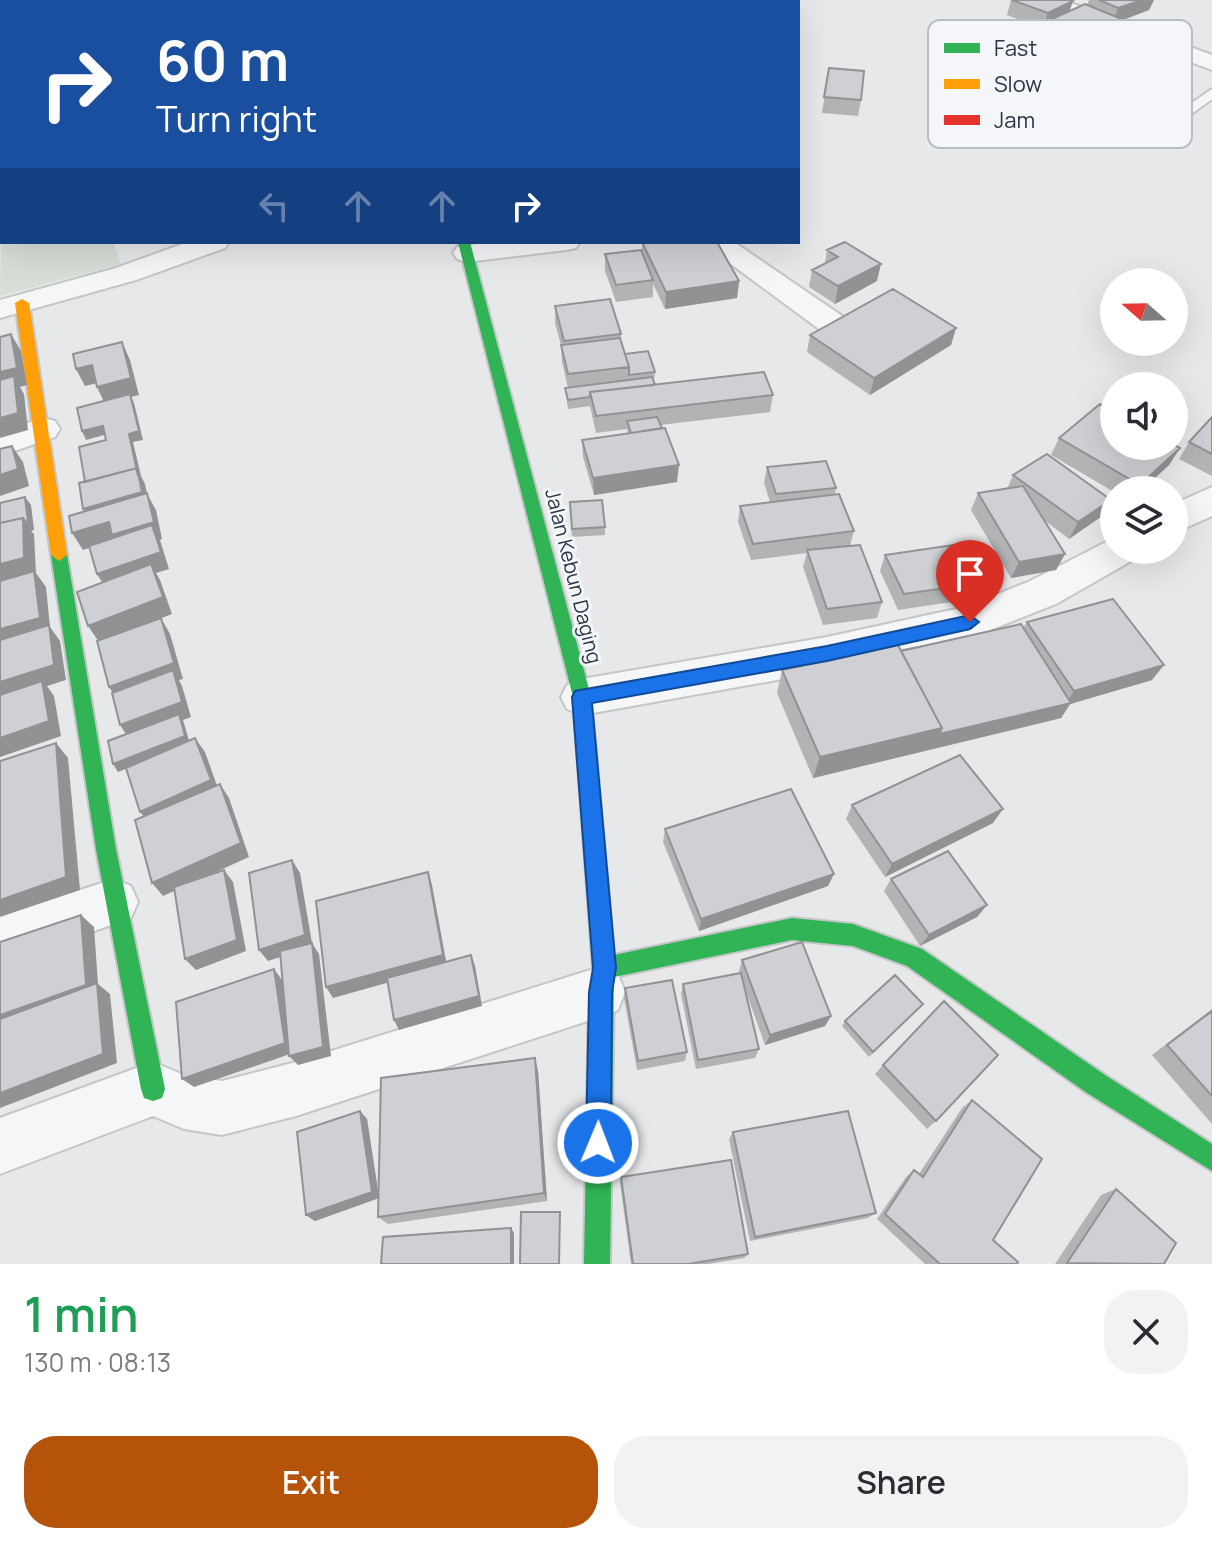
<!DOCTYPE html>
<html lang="en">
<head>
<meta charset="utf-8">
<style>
  body { margin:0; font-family:Manrope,sans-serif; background:#f2f2f3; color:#2b2b33; height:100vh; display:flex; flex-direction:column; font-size:30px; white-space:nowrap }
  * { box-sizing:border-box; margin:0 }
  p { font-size:26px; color:#7c7c81 }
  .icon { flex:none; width:44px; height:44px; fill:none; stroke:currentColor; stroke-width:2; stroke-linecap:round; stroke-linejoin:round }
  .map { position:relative; height:1264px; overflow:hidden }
  .panel { display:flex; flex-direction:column; background:#fff; flex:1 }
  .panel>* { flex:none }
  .hud { position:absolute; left:0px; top:0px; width:800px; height:244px; box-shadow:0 8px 32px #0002; background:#1a4fa0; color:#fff; overflow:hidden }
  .needle { width:52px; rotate:290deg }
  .fabs { position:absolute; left:1100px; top:268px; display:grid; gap:16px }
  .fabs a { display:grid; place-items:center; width:88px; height:88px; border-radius:50%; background:#fff; box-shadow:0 8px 32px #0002; font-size:40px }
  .pin { position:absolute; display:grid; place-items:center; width:68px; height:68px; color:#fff; margin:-82px -34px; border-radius:50% 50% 50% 0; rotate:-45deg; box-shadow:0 0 8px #0007 }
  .pin .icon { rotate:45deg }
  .me { position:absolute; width:88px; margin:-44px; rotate:1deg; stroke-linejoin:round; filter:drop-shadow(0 0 6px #0008) }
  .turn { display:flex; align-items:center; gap:28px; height:168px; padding:0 24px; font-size:36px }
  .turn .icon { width:104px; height:104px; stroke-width:2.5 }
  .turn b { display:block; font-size:56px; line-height:68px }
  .lanes { display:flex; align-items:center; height:76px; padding:0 24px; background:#0003; justify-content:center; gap:40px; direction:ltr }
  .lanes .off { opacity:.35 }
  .round { display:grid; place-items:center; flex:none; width:84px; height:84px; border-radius:32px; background:#f2f2f3 }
  .summary { display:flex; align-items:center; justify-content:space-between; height:136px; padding:0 24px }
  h1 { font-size:48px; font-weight:600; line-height:60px; color:#1e9e55 }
  .action { display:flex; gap:16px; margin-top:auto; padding:16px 24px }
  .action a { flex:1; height:92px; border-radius:32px; background:#b45309; color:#fff; font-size:32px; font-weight:600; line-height:92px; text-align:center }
  .action a+a { background:#f2f2f3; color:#2b2b33 }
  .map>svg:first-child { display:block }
  .green { fill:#d6ded6 }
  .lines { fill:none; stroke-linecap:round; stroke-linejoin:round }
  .lane-casing { stroke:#c4c6c8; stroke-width:4 }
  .street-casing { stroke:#c4c6c8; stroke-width:4 }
  .fast-casing { stroke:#c4c6c8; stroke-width:4 }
  .slow-casing { stroke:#c4c6c8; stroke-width:4 }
  .jam-casing { stroke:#c4c6c8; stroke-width:4 }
  .lane { fill:#f5f6f7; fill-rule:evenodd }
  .street { fill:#f5f6f7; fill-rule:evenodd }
  .fast { fill:#30b455; fill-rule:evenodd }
  .slow { fill:#ff9f0a; fill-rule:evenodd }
  .jam { fill:#e5322d; fill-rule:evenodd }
  .wall { fill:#b1b3b5 }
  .shaded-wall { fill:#909294 }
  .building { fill:#ced0d3; stroke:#909294; stroke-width:2 }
  .route { fill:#1a73e8; stroke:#114b97; stroke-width:2 }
  .labels { text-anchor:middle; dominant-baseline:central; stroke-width:6; stroke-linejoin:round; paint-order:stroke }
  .street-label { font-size:20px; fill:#2b3445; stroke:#f4f6f9 }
  .key { fill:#f4f6f9; stroke:#b8bcc3; stroke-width:2 }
  .key-label { font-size:22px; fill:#2b3445 }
</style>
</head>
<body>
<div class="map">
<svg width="1212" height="1264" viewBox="0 0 1212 1264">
  <rect width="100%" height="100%" fill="#e6e8ea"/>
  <path class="green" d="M2 190V242H113L121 264 0 296Z"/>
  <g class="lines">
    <g class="lane-casing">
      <path id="lane" d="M1212 89V99L1161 136H1153V130Z"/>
    </g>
    <g class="street-casing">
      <path id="street" d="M152 0H176L178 2H154Z
        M305 0H330L332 2H307Z
        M377 0H402L375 2Z
        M1031 0H1062L1212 55V70L1035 4Z
        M188 242H229L225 248 136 280 0 318V300L116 268Z
        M489 242H580L576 248 566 250 467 262 457 259 453 253 457 247Z
        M701 242H734L845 318 849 325 845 332 834 334 823 332Z
        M43 418 55 421 60 429 55 437 0 456V432Z
        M1212 487V516L1174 533V504Z
        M1114 538V550H1139L1133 560 1056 604 970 638 827 671 582 715 567 709 561 697 567 685 582 679 827 637 965 607 1028 582Z
        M114 879 131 886 138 902 131 918 0 964V916Z
        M600 967 618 974 625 992 618 1010 600 1017 296 1116 222 1135 184 1129 153 1116 0 1174V1118L153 1062 184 1075 222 1081 296 1062Z"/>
    </g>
    <g class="fast-casing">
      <path id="fast" d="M458 242H470L591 697 614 955 792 918 853 924 922 949 1105 1075 1212 1144V1171L1087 1093 907 966 853 946 792 940 614 977 610 1264H584L589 992 593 968 573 697Z
        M59 549 67 555 116 849 165 1089 162 1098 153 1101 144 1098 141 1089 96 849 51 555Z"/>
    </g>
    <g class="slow-casing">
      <path id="slow" d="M22 299 29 303 67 555 59 561 51 555 15 303Z"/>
    </g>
    <g class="jam-casing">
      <path id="jam" d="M585 0H596L598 2H587Z"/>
    </g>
    <use href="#lane" class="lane"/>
    <use href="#street" class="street"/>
    <use href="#fast" class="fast"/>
    <use href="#slow" class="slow"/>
    <use href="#jam" class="jam"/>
  </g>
  <path class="wall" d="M192 0H302L303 2H194Z
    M639 0H749V2H639Z
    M1011 0 1069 11 1087 6 1089 0H1154L1149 10 1123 20 1121 29 1125 31 1119 47 1089 60 1038 38 1041 28 1007 15Z
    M829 68 861 100 858 116 822 113Z
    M1088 87 1147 110 1126 122 1082 103Z
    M642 242 739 281 737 298 665 309 653 284V297L616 302 605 271V254L642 250Z
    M827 250 877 281 835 304 809 287 812 270 825 263Z
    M555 306 621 334V340L625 354 655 372 654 381 655 385 773 395 770 412 660 425 677 482 594 495 583 457 582 440 628 434 627 429 596 433 590 406 568 409 565 388H568L562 362 561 345 555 323Z
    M956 328 951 345 870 395 807 352 810 335Z
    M1212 417V476L1179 459 1189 442Z
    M1059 438 1180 448 1169 465 1142 490H1114V492L1051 455Z
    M767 467 836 488 835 494 854 531 850 546 882 602 877 618 823 625 803 567 807 553 751 560 738 522 740 506 770 502 764 483Z
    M1013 475 1111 500 1102 516 1069 539 1044 520 1065 554 1056 570 1011 578 971 510 978 493 1007 489Z
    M570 502 605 527V535L572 537Z
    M885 555 980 583 972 599 898 610 880 571Z
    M1027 622 1152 680 1070 704 1061 718 813 778 777 693 782 670 1023 628Z
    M852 805 993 823 885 877 846 819Z
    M665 829 828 886 699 931 663 842Z
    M891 879 987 905 977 917 920 946 884 891Z
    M742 960 831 1016 825 1026 765 1045 745 989 759 1049 755 1058 696 1069 681 994 683 984 740 974 739 971Z
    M625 988 687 1052 685 1061 637 1070 624 998Z
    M923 1004 869 1057 842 1026 845 1021Z
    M1212 1009V1124L1152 1055Z
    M535 1058 538 1071 547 1201 388 1224 378 1217 379 1198 315 1221 306 1215 360 1111 367 1119 379 1196Z
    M883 1065 936 1121 927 1129 875 1074Z
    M972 1100 993 1240 1017 1264H925L877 1219 906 1177 914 1170 919 1174 962 1108Z
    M733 1132 876 1213 868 1218 750 1241 729 1139Z
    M621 1177 748 1254 744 1258 708 1264H631L620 1183Z
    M1116 1189 1164 1264H1055L1101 1195Z"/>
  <path class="shaded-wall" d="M730 0H749V2H730Z
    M1142 0H1154L1149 10 1112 24 1118 8Z
    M1073 1 1068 16 1044 23 1048 13Z
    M1124 20 1119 34 1125 31 1119 47 1089 60 1095 44 1112 26Z
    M1153 94 1147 110 1126 122 1132 106Z
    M2 111V129L0 130V112Z
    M881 264 877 281 835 304 838 286Z
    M739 281 737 298 665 309 666 292Z
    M956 328 951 345 870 395 874 378Z
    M11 334 21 351 27 385 20 387 24 394 28 430 0 438V372Z
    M122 342 130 360 139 395 131 397 134 403 143 440 133 442 141 476 145 484 147 494 156 510 162 539 160 540 169 569 156 573 160 580 172 614 99 642 88 626 107 590 97 574 115 540 83 550 72 533 151 509 93 526 83 509 138 476 97 387Z
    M92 365 101 382 85 386 76 369Z
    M103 426 108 434 86 440 82 431Z
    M12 446 23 462 29 486 0 496V475Z
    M1180 448 1169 465 1142 490H1137L1140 485Z
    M679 465 677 482 594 495 593 478Z
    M25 497 31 505 34 530 31 531 34 534 36 573 46 587 50 627 60 641 66 680 47 686 54 696 61 736 0 757V540Z
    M1111 500 1102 516 1069 539 1078 522Z
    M1065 554 1056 570 1011 578 1019 562Z
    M161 618 170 634 183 679 179 680 182 686 191 717 183 720 190 744 118 772 113 764 130 740 120 725 119 702 109 687Z
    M1164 665 1152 680 1070 704 1061 718 813 778 820 757 942 728 1065 704 1074 691Z
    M195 738 205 752 220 794 151 825 140 812Z
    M56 743 68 758 80 890 0 917V900Z
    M220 784 229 798 249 857 163 896 152 883Z
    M1003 809 993 823 885 877 892 864Z
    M292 860 300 873 312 943 319 954 331 1056 298 1065 289 1056 312 947 268 961 259 950Z
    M224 870 233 882 246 951 196 970 185 959Z
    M428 872 432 885 447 966 333 998 326 987Z
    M834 874 828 886 699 931 701 919Z
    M987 905 977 917 920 946 929 935Z
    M81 915 94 927 98 984 110 994 117 1063 0 1108V1015Z
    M471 955 475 966 482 1006 399 1030 394 1020Z
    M274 969 282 980 293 1053 194 1087 182 1079Z
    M831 1016 825 1026 765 1045 770 1035Z
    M535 1058 538 1071 547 1201 544 1193Z
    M360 1111 367 1119 379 1198 315 1221 306 1215Z
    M511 1228 514 1233V1264H511Z"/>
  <path class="building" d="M34 0H48L49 2H26Z
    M112 0H159L163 2H115Z
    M203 0H254L256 1 207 2Z
    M256 0H296L291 2H260Z
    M417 0H476L478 2H418Z
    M658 0H731L733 2H661Z
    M1012 0H1071L1073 1 1048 13Z
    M1099 0H1142L1118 8Z
    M1085 4 1124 20 1112 26 1125 31 1095 44 1043 23Z
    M0 61H2V84H0Z
    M829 68 864 71 861 100 824 97Z
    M2 92V111L0 112V93Z
    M642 242H717L739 281 666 292Z
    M845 242 881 264 838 286 812 270 838 257 827 250Z
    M641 250 653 280 616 285 605 254Z
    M893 289 956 328 874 378 810 335Z
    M610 299 621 334 564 341 555 306Z
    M11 334 17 368 0 372V337Z
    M620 338 629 367 568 374 561 345Z
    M122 342 131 378 97 387 92 365 76 369 73 354Z
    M648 351 655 372 629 375V367L625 354Z
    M764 372 773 395 596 416 590 392Z
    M14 376 18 413 0 418V380Z
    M652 377 655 385 590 392V397L568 400 565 388Z
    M130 394 139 431 129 434 138 476 137 468 85 482 79 447 106 440 103 426 82 431 77 408Z
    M1100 404 1114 412V446H1174V445L1180 448 1140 485 1059 438Z
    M657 417 662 428 631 433 627 421Z
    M1212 417V454L1189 442Z
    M665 428 679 465 593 478 582 440Z
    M12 446 18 469 0 475V449Z
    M1047 454 1111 500 1078 522 1013 475Z
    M826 461 836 488 776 494 767 467Z
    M137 468 142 492 83 509 79 483Z
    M1023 486 1065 554 1019 562 978 493Z
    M147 493 154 522 112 535 109 522 72 533 69 516Z
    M839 494 854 531 753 544 740 506Z
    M25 497 28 522H26L23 518 0 523V503Z
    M602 500 605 527 572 529 570 502Z
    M23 518 24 558 0 564V523Z
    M152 525 161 552 97 574 89 546Z
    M960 544 980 583 904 594 885 555Z
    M860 545 882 602 827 609 807 550Z
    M151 564 163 597 88 626 77 592Z
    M34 571 40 618 0 629V581Z
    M1113 599 1164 665 1074 691 1027 622Z
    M161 618 174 663 109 687 97 641Z
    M1021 624 1071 703 939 734 942 728 901 651Z
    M49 625 54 665 0 682V640Z
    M898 645 942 728 820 757 782 670Z
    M173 670 182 702 120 725 112 693Z
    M42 681 49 721 0 738V695Z
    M179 714 185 736 113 764 108 741Z
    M195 738 211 780 140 812 126 768Z
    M56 743 66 877 0 900V761Z
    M960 755 1003 809 892 864 852 805Z
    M220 784 241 843 152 883 135 820Z
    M791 789 834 874 701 919 665 829Z
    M948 851 987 905 929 935 891 879Z
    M292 860 305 935 259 950 249 873Z
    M224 870 237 940 185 959 174 887Z
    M428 872 443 955 326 987 316 901Z
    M81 915 86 985 0 1015V942Z
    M802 942 831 1016 770 1035 742 960Z
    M312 943 323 1047 289 1056 280 951Z
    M471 955 479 996 394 1020 387 978Z
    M274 969 285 1043 182 1079 176 1002Z
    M741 973 759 1049 698 1060 683 984Z
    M895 975 923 1004 873 1052 845 1021Z
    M672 980 687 1052 638 1061 625 988Z
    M97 983 103 1054 0 1093V1019Z
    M944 1001 998 1055 936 1121 883 1065Z
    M1212 1011V1096L1167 1045Z
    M535 1058 544 1193 378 1217 381 1078Z
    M972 1100 1042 1159 993 1240 1018 1262 1017 1264H940L885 1214 914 1170 923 1177Z
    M360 1111 372 1192 306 1215 297 1132Z
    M848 1111 876 1213 755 1237 733 1132Z
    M731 1160 748 1254 688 1264H633L621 1177Z
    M1116 1189 1176 1243 1164 1264 1067 1263Z
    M521 1212H560L559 1264H520Z
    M511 1228V1264H381L383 1237Z"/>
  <path class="route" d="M970 615 979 622 970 629 827 661 592 703 616 968 612 992 611 1143 607 1152 598 1156 589 1152 586 1143 589 992 593 968 572 697 575 691 827 646Z"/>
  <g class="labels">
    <g class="street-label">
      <text transform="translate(574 576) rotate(76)">Jalan Kebun Daging</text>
    </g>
  </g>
  <rect x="928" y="20" width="264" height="128" rx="12" class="key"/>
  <rect x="944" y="43" width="36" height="10" fill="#30b455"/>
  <rect x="944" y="79" width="36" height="10" fill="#ff9f0a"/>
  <rect x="944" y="115" width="36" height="10" fill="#e5322d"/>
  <g class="key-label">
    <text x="994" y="56">Fast</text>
    <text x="994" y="92">Slow</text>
    <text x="994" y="128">Jam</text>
  </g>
</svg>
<div class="fabs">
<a><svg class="needle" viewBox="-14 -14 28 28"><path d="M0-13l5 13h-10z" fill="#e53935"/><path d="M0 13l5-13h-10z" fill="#7c7c81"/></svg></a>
<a><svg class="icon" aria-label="sound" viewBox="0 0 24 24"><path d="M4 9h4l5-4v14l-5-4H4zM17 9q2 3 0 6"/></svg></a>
<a><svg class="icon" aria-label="layers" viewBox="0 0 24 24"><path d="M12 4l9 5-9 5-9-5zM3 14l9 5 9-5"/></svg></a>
</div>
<div class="pin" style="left:970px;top:622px;background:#d93025"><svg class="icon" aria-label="arrive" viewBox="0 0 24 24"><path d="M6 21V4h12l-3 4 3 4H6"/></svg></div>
<svg class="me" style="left:598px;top:1143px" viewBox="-20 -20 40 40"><circle r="17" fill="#1a73e8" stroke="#fff" stroke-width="3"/><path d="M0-11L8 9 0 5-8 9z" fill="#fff"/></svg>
<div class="hud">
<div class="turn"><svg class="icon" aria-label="right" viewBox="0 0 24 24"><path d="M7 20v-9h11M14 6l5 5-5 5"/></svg><div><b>60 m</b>Turn right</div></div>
<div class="lanes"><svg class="icon off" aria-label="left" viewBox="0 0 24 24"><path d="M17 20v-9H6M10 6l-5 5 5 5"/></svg><svg class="icon off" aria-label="ahead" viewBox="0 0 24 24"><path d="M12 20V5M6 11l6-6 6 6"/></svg><svg class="icon off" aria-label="ahead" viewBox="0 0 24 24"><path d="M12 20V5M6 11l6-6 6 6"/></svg><svg class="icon" aria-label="right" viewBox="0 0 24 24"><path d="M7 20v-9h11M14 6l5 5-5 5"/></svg></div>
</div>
</div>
<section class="panel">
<div class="summary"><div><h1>1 min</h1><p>130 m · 08:13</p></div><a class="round"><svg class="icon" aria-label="close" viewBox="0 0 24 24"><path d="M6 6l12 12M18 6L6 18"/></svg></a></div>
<div class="action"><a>Exit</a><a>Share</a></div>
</section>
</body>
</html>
